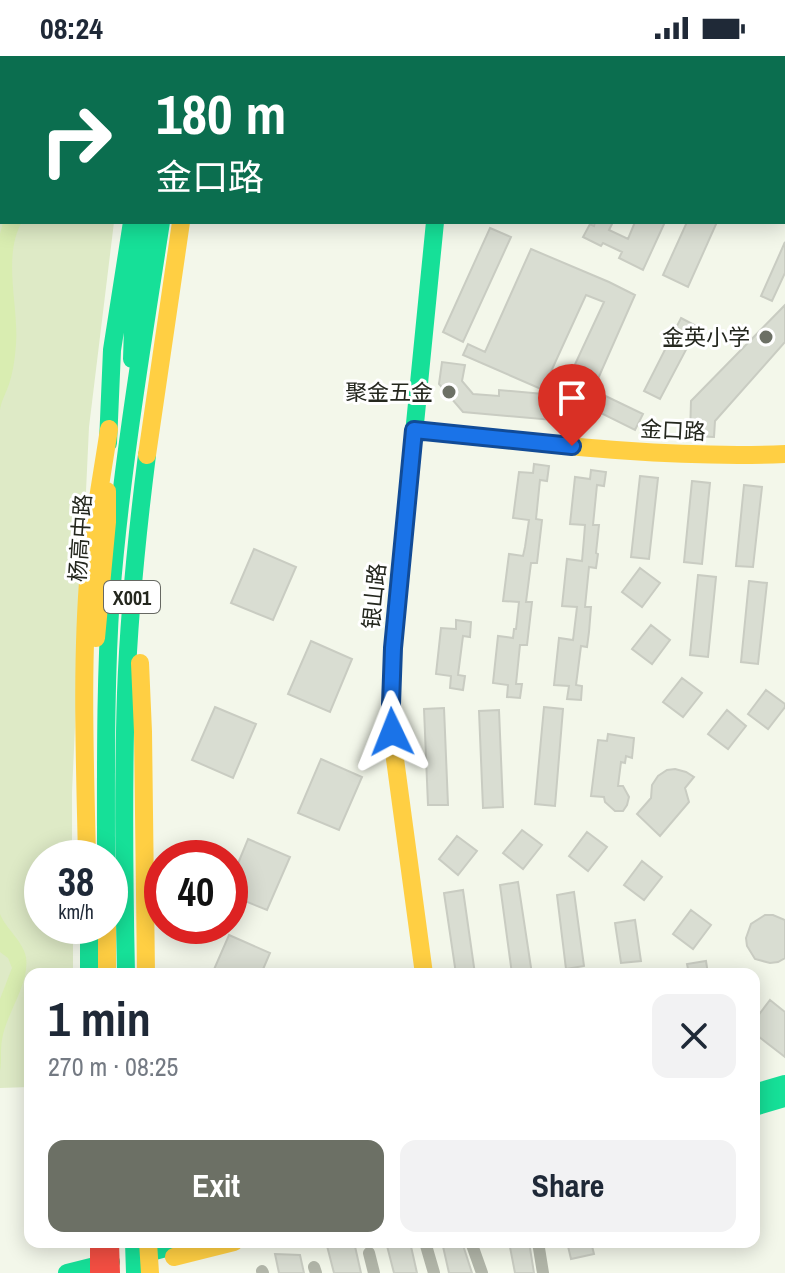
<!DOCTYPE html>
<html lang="en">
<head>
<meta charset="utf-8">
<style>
  body { margin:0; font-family:"Archivo Narrow","Noto Sans SC",sans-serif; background:#f2f2f3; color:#1f2937; height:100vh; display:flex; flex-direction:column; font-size:30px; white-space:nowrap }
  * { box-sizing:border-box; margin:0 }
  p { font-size:26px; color:#747a83 }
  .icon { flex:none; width:44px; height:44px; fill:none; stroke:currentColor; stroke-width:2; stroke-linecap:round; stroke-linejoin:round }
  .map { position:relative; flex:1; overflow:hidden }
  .side { position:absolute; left:24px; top:912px; width:736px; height:280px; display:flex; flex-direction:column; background:#fff; border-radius:16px; box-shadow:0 4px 20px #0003 }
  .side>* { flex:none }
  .top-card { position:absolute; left:0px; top:0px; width:786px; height:168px; box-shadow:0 4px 20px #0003; background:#0b6e4f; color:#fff; overflow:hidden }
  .speed { position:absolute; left:24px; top:784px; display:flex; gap:16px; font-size:40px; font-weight:700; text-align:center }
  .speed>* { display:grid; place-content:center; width:104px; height:104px; border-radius:50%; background:#fff; box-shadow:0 4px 20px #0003; line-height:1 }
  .speed small { font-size:20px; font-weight:400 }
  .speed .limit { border:12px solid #d22; background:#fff; color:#111 }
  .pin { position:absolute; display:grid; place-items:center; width:68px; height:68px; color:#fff; margin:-82px -34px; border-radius:50% 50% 50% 0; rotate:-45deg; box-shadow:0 0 8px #0007 }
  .pin .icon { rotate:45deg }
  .me { position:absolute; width:88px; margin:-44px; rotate:358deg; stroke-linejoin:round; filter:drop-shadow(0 0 6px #0008) }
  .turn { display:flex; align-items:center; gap:28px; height:168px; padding:0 24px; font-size:36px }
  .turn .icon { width:104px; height:104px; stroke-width:2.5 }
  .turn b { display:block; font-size:56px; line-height:68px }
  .round { display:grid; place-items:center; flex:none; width:84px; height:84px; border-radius:16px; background:#f2f2f3 }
  .headline { display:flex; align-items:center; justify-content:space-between; height:136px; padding:0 24px }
  h1 { font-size:48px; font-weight:700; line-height:60px }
  .primary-button { display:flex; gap:16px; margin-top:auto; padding:16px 24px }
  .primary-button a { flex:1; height:92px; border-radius:16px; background:#6c7065; color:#fff; font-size:32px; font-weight:700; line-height:92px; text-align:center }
  .primary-button a+a { background:#f2f2f3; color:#1f2937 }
  .status { display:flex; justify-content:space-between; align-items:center; height:56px; padding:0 40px; background:#fff; direction:ltr }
  .status svg { height:22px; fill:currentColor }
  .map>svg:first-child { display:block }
  .green { fill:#deeac6 }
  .water { fill:#d9edb1 }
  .building { fill:#d9ddd2; stroke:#c9ccc2; stroke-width:2; fill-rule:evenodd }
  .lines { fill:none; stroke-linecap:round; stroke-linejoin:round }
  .street { stroke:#b2b6a9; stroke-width:12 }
  .fast { stroke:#16e098; stroke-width:18 }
  .slow { stroke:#ffcf43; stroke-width:18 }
  .jam { stroke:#f24e42; stroke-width:18 }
  .route-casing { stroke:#114b97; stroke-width:20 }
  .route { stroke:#1a73e8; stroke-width:14 }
  .poi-dot { fill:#6c7065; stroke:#fff; stroke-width:3 }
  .labels { text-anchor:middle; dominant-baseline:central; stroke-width:6; stroke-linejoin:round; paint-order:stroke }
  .shield { fill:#fff; stroke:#666862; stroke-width:2 }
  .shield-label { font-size:20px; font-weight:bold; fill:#24271e }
  .poi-label { font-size:22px; fill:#24271e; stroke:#fff; text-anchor:end }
  .street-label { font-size:22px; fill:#24271e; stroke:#fff }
</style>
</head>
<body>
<div class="status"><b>08:24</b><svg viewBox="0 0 49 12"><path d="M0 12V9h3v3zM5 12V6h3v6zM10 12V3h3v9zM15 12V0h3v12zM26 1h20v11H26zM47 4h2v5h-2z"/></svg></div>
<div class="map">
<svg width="785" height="1217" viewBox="0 0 785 1217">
  <rect width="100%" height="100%" fill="#f3f7ea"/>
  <path class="green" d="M0 0H137V2H2V166H114L89 371 72 736V802H42V870H73V918H30V1031L0 1032Z"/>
  <path class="water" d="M3 166H22C2 200 19 251 16 288 15 302 13 318 8 331 5 339 1 346 0 354V178Z
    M0 858C6 873 23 885 26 901 30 928 6 957 2 984 0 994 2 1005 0 1015V943L12 912 8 902 0 896Z"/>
  <path class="building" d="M595 166H613L609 174 628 183 635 166H665L643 214 619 202 622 196 603 187 601 190 583 181 590 168 594 170Z
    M687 166H717L688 231 663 219Z
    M490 172 511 181 463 286 443 276Z
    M785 186V217L772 245 761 240Z
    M531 193 609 226 635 239 593 334 643 358 635 374 585 349 584 351 555 339 553 364 463 356 439 328 442 306 465 309 462 325 473 338 499 340V334L555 339 463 299 468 288 485 296ZM586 239 604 246 565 330 548 322Z
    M785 249V286L715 365 714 381 690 380 691 345Z
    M681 262 698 271 660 343 644 335Z
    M534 408 549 410 547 425 540 424 536 463 542 464 537 507H531L526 546H532L527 589H520L516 628H522L520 642 507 641 508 629 493 627 498 580 513 582 514 573H516L519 546 503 545 509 498 523 500 525 491 529 464 513 462 519 416 533 417Z
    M591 414 606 416 604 430 597 429 593 469H599L596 497 598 498 596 512 589 511 585 551H591L589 576 587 591 581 590 576 629 582 630 581 644 567 643 569 630 554 629 559 582 573 584 577 551 562 550 567 503 582 505 584 482 585 469 570 468 575 421 590 423Z
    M640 420 658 422 649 503 631 501Z
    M692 425 710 427 702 508 684 506Z
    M744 429 762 431 753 511 736 510Z
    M254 493 296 511 273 564 231 547Z
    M640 512 660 527 642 551 622 536Z
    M698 519 716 521 708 601 690 599Z
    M749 525 767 527 758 608 741 606Z
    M456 564 471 566 470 581 463 580 458 619 465 620 463 634 450 632 451 620 436 618 441 572 456 573Z
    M651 569 670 584 652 608 632 593Z
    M311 585 352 603 330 656 288 638Z
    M682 622 702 637 683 661 663 646Z
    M766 634 785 648V651L768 673 748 658Z
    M215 651 256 668 233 722 192 704Z
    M544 651 563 653 555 750 535 748Z
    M444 652 448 749H428L424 653Z
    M499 654 503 751 483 752 479 655Z
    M727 654 746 670 728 693 708 678Z
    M608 678 634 682 632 702 626 700 625 707 621 706 618 730H623L629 741 627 749 623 755H615L605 746 604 741 591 740 598 684 607 685Z
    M321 703 362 721 339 774 298 757Z
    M675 713 686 716 694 721 685 732 689 746 660 780 637 758 651 742 652 729 658 720 667 714Z
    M522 774 542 789 523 813 503 797Z
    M587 776 607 791 588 815 569 800Z
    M457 780 477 795 458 819 439 803Z
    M248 783 290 801 267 854 230 839V827Z
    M642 805 662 821 644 844 624 829Z
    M518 826 532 918H512L500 829Z
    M463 834 475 918H456L444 837Z
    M574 836 584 910 566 913 557 839Z
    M691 854 711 869 693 893 673 878Z
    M765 859H773L785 864V902L778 906 770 907 755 903 747 890 746 882 751 868Z
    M635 864 641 905 621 907 615 867Z
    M229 879 270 897 261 918H212Z
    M706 905 708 918H689L687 908Z
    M770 944 785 956V1001L754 977V965Z
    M326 1186H354L361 1217H334Z
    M386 1186H410L417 1217H394Z
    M442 1186H462L472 1217H449Z
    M509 1186H529L534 1217H515Z
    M567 1186H591L594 1198 571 1203Z
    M275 1198 300 1199 304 1217H279Z"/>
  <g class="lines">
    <path class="street" d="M425 1186 434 1217
      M471 1186 482 1217
      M538 1186 543 1217
      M369 1197 374 1217
      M314 1211 316 1217
      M262 1215 263 1217"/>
    <path class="fast" d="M206 0V2
      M451 0V2
      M155 2 156 0
      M171 2 172 0
      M132 303 133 271 148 166
      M108 387 112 294 132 166
      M411 408 435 166
      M106 802C106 715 105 627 111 540 121 415 142 290 161 166
      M89 870V918
      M126 918C124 824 123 730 126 637 129 557 137 478 147 399
      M754 1037 785 1028
      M754 1051 785 1042
      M134 1186 135 1217
      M136 1200 188 1186
      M67 1217 111 1206"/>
    <path class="slow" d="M186 0V2
      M414 374C538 387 660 403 785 398
      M147 399 181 166
      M411 408 393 592 391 648 395 703 424 918
      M96 582 107 466V435
      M140 607 143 676 146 918
      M87 802C85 706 81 609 89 513 93 466 102 420 109 373
      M107 870V918
      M148 1186 150 1217
      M174 1201 234 1186"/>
    <path class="jam" d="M99 1186V1217
      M110 1186 111 1217"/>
  </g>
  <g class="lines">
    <g class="route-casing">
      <path id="route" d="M392 676 391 648 393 592 414 374 572 390"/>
    </g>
    <use href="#route" class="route"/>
  </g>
  <g class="poi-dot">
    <circle cx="766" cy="281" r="8"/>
    <circle cx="449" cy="336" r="8"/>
  </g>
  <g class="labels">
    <rect class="shield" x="104" y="525" width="56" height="32" rx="6"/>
    <g class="shield-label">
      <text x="132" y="541">X001</text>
    </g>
    <g class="poi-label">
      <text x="750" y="281">金英小学</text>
      <text x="433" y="336">聚金五金</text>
    </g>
    <g class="street-label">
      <text transform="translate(673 374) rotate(3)">金口路</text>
      <text transform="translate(80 482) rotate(-86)">杨高中路</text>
      <text transform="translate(374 540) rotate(-84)">银山路</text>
    </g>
  </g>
</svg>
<div class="speed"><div>38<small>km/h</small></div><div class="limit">40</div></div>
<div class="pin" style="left:572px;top:390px;background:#d93025"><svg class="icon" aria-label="arrive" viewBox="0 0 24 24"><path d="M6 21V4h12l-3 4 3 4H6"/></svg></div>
<svg class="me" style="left:392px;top:676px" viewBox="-20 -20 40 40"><path d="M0-17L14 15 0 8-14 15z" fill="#1a73e8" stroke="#fff" stroke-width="4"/></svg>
<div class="top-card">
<div class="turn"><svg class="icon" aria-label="right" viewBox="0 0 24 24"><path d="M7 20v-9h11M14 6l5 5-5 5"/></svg><div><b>180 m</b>金口路</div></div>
</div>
<section class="side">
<div class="headline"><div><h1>1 min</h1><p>270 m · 08:25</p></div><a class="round"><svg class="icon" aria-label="close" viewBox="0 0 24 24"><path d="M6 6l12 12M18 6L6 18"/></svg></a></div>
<div class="primary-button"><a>Exit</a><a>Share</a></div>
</section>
</div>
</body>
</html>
